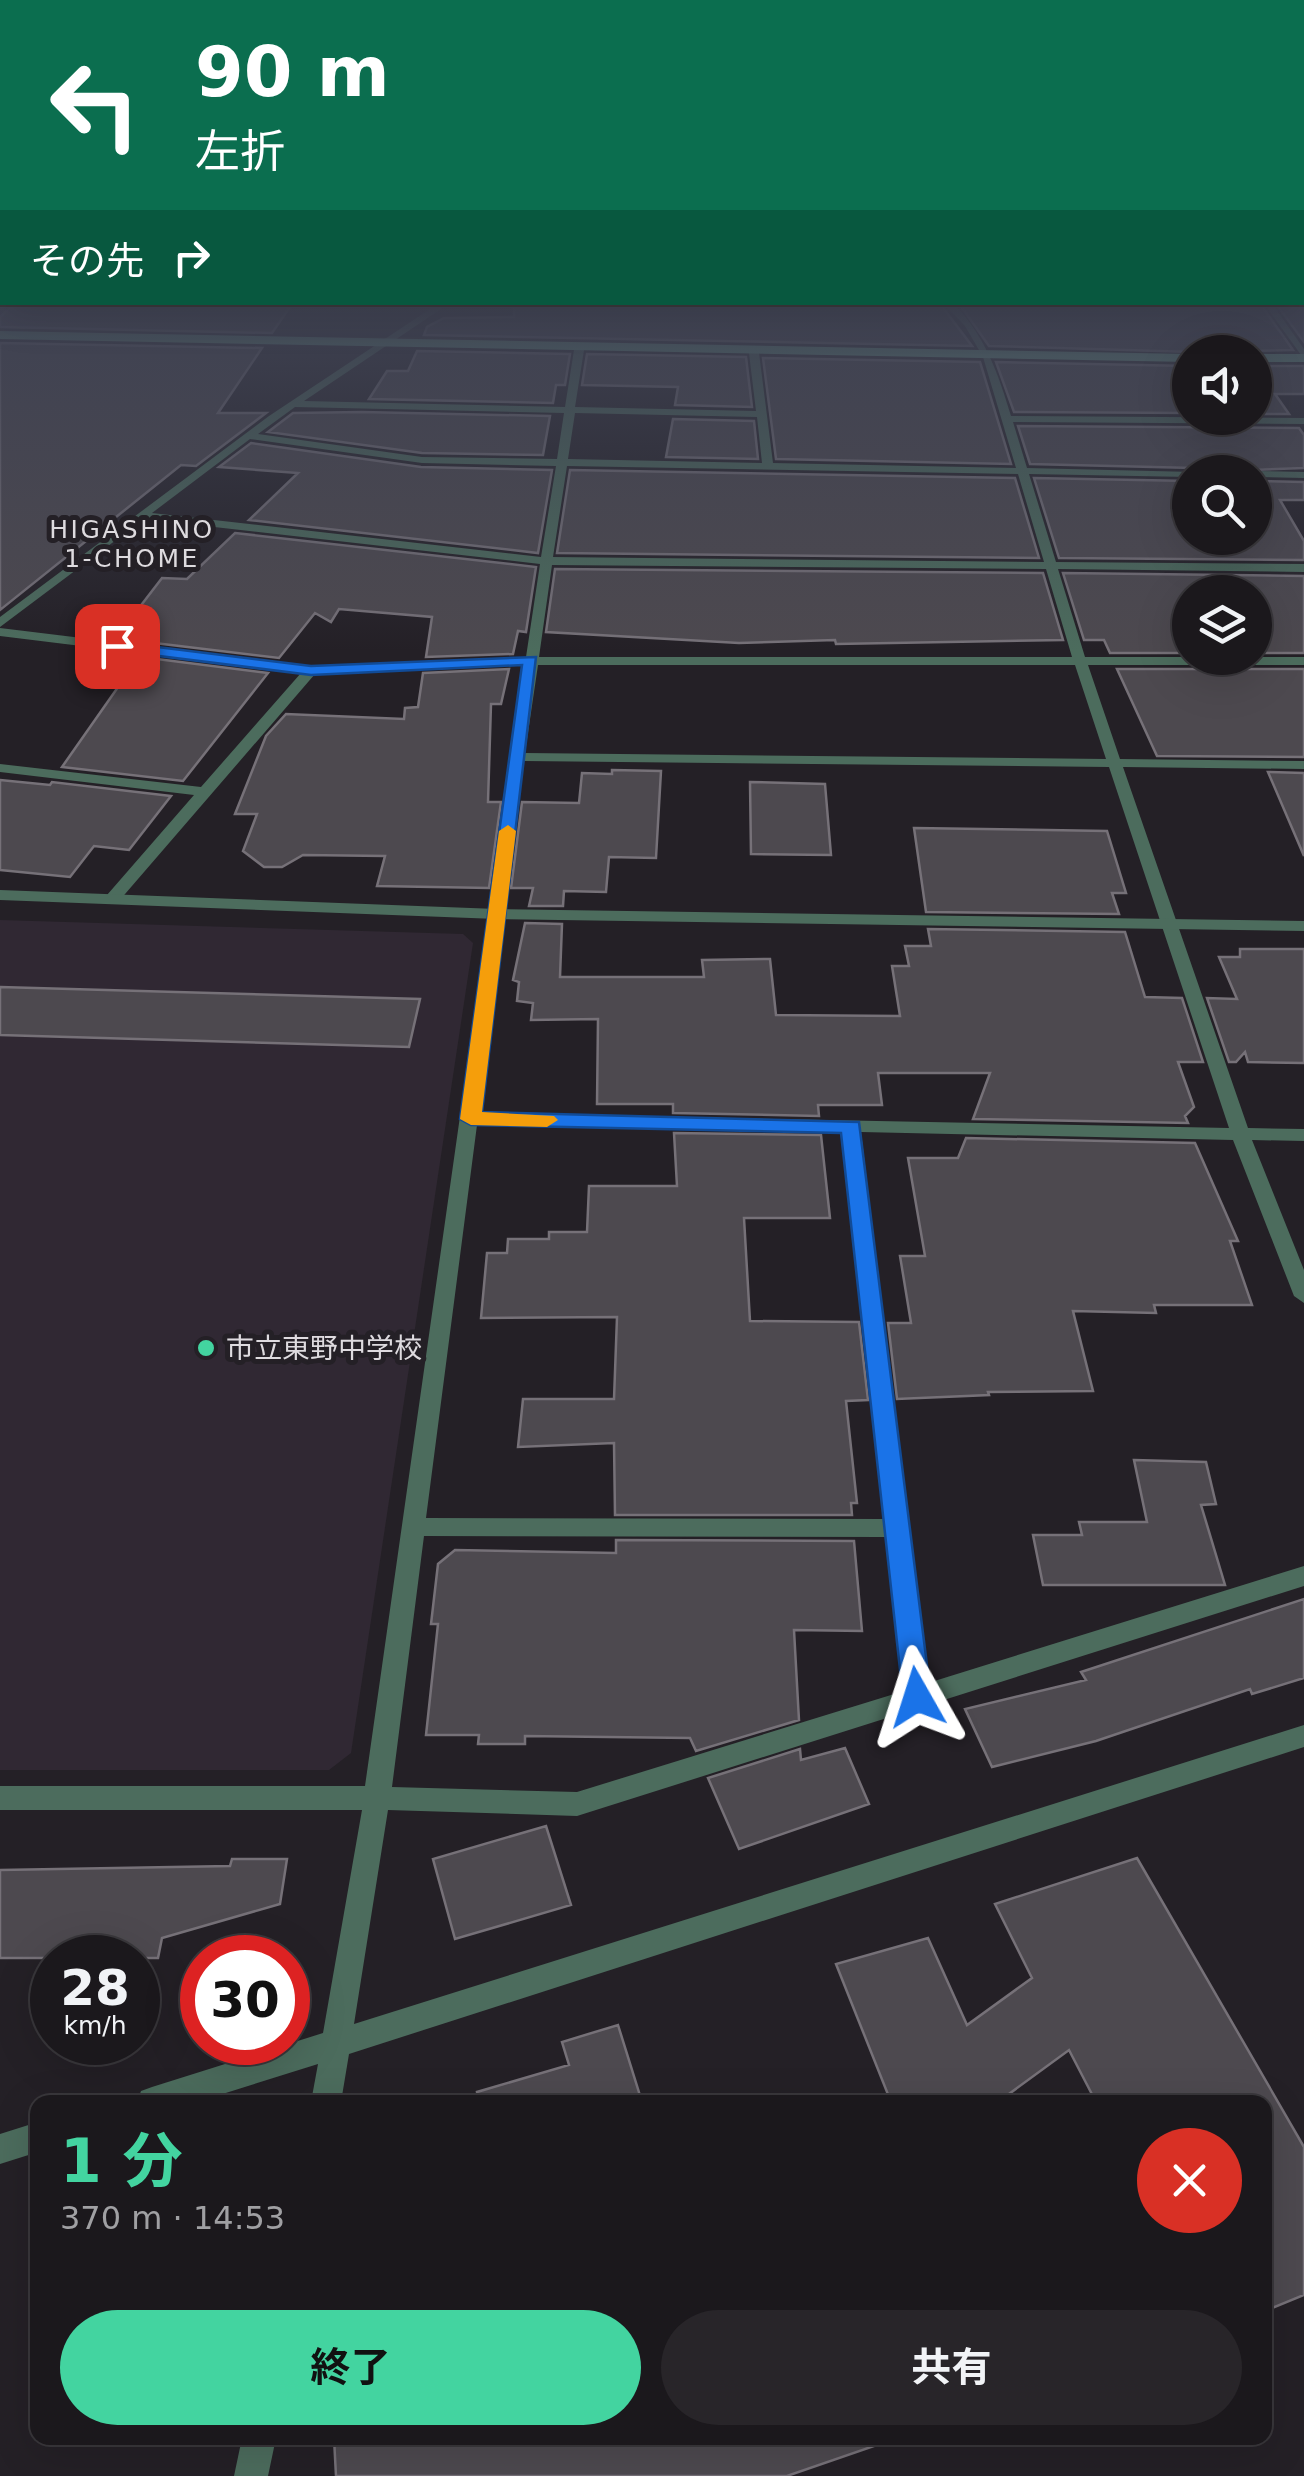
<!DOCTYPE html>
<html lang="ja">
<head>
<meta charset="utf-8">
<style>
  body { margin:0; font-family:"DejaVu Sans","Noto Sans JP",sans-serif; background:#282529; color:#f1f3f6; height:100vh; display:flex; flex-direction:column; font-size:38px; white-space:nowrap }
  * { box-sizing:border-box; margin:0 }
  p { font-size:32px; color:#a0a0a3 }
  .icon { flex:none; width:55px; height:55px; fill:none; stroke:currentColor; stroke-width:2; stroke-linecap:round; stroke-linejoin:round }
  .map { position:relative; flex:1; overflow:hidden }
  .panel { position:absolute; left:30px; top:2095px; width:1242px; height:350px; display:flex; flex-direction:column; background:#1b181c; border-radius:20px; box-shadow:0 10px 40px #0002,0 0 0 2px #39373b }
  .panel>* { flex:none }
  .hud { position:absolute; left:0px; top:0px; width:1305px; height:305px; box-shadow:0 10px 40px #0002,0 0 0 2px #39373b; background:#0b6e4f; color:#fff; overflow:hidden }
  .tools { position:absolute; left:1172px; top:335px; display:grid; gap:20px }
  .tools a { display:grid; place-items:center; width:100px; height:100px; border-radius:50%; background:#1b181c; box-shadow:0 10px 40px #0002,0 0 0 2px #39373b; font-size:50px }
  .speed { position:absolute; left:30px; top:1935px; display:flex; gap:20px; font-size:50px; font-weight:700; text-align:center }
  .speed>* { display:grid; place-content:center; width:130px; height:130px; border-radius:50%; background:#1b181c; box-shadow:0 10px 40px #0002,0 0 0 2px #39373b; line-height:1 }
  .speed small { font-size:25px; font-weight:400 }
  .speed .limit { border:15px solid #d22; background:#fff; color:#111 }
  .pin { position:absolute; display:grid; place-items:center; width:85px; height:85px; color:#fff; margin:-42px; border-radius:20px; box-shadow:0 5px 15px #0006 }
  .me { position:absolute; width:110px; margin:-55px; rotate:354deg; stroke-linejoin:round; filter:drop-shadow(0 0 8px #0008) }
  .turn { display:flex; align-items:center; gap:35px; height:210px; padding:0 30px; font-size:45px }
  .turn .icon { width:130px; height:130px; stroke-width:2.5 }
  .turn b { display:block; font-size:70px; line-height:85px }
  .then { display:flex; align-items:center; height:95px; padding:0 30px; background:#0003; gap:20px; font-size:38px }
  .round { display:grid; place-items:center; flex:none; width:105px; height:105px; border-radius:52px; background:#282529 }
  .headline { display:flex; align-items:center; justify-content:space-between; height:170px; padding:0 30px }
  h1 { font-size:60px; font-weight:700; line-height:75px; color:#43d4a0 }
  .action { display:flex; gap:20px; margin-top:auto; padding:20px 30px }
  .action a { flex:1; height:115px; border-radius:60px; background:#43d4a0; color:#111; font-size:40px; font-weight:700; line-height:115px; text-align:center }
  .action a+a { background:#282529; color:#f1f3f6 }
  .map>svg:first-child { display:block }
  .built { fill:#302833 }
  .building { fill:#4d494f; stroke:#767178; stroke-width:2.5 }
  .lines { fill:none; stroke-linecap:round; stroke-linejoin:round }
  .minor { fill:#4c6c5d; fill-rule:evenodd }
  .tertiary { fill:#4c6c5d; fill-rule:evenodd }
  .primary { fill:#71b698; fill-rule:evenodd }
  .route { fill:#1a73e8; stroke:#114b97; stroke-width:2.5 }
  .slow { fill:#f59e0b }
  .poi-dot { fill:#43d4a0; stroke:#242026; stroke-width:4 }
  .labels { text-anchor:middle; dominant-baseline:central; stroke-width:10; stroke-linejoin:round; paint-order:stroke }
  .far-neighbourhood-label { font-size:25px; letter-spacing:2.5px; fill:#dedbdf; stroke:#242026 }
  .poi-label { font-size:28px; fill:#dedbdf; stroke:#242026; text-anchor:start }
</style>
</head>
<body>
<div class="map">
<svg width="1304" height="2476" viewBox="0 0 1304 2476">
  <rect width="100%" height="100%" fill="#242026"/>
  <path class="built" d="M0 920 463 934 473 943 351 1753 329 1770H0Z"/>
  <path class="building" d="M13 305H194L290 307 272 333 0 327V317Z
    M514 305H941L972 346 424 335 427 327 444 318 514 317Z
    M960 305H1261L1293 350 1193 352 989 346Z
    M1277 305H1304V342Z
    M0 343 262 348 218 413H266L196 466 181 465 0 610Z
    M417 351 570 354 565 385H556L553 403 369 399 387 371H408Z
    M587 354 746 357 752 407 675 405 678 387 582 385Z
    M763 358 980 362 1011 464 776 459Z
    M996 362 1190 366V413L1014 412Z
    M1255 366H1304V394H1275L1289 414H1255Z
    M293 413 362 412 550 416 543 455 422 453 268 432Z
    M673 419 754 421 758 459 666 457Z
    M1018 426 1299 428 1304 435V468L1198 472 1194 468 1030 464Z
    M251 443 421 467 552 470 538 553 249 520 298 473 219 467Z
    M570 470 1015 478 1039 558 557 553Z
    M1034 478 1190 481V538H1255V481L1304 482V500H1280L1304 541V560L1059 558Z
    M235 533 536 567 526 632 518 631 513 654 426 657 432 617 339 609 331 622 315 613 279 658 138 641 156 623 129 621 162 578 187 579Z
    M555 569 1043 573 1063 640 836 644 835 640 739 643 546 632Z
    M1063 573 1304 576V653H1255V592H1190V653H1110L1104 640H1084Z
    M125 655 268 673 183 781 62 767 123 680 102 678Z
    M509 669 501 704H491L488 802H501L489 888 377 886 385 856 303 855 282 867H264L243 851 257 814H235L266 736 286 714 404 719 405 708 418 707 423 673Z
    M1117 669H1304V757L1157 756Z
    M612 770 661 771 656 858 609 857 606 892 564 891 563 906H529L533 888H511L522 802 579 803 582 773 612 774Z
    M1268 772 1304 773V856Z
    M0 780 50 785 52 782 171 796 129 850 94 846 70 877 0 870Z
    M750 782 825 784 831 855 751 854Z
    M914 828 1107 831 1126 893H1112L1119 914 926 912Z
    M525 923 562 924 560 977H704L702 960 770 959 776 1015 900 1016 892 966H909L905 946H931L928 929 1125 932 1145 997 1182 998 1203 1062H1178L1194 1107 1185 1116 1188 1123 973 1119 990 1073H878L882 1105H818L819 1116 673 1113V1104H597L598 1019 531 1020 533 1003 517 1001 519 982 513 980Z
    M1240 949H1304V1063L1248 1062 1245 1052 1236 1062H1229L1207 998 1237 999 1219 957H1240Z
    M0 987 420 999 409 1047 0 1035Z
    M674 1133 821 1135 830 1218H744L750 1321 859 1322 868 1400 846 1401 857 1503H851L852 1515H615L614 1443 518 1447 523 1399H614L617 1317 481 1318 487 1253H507L508 1239H549V1232H587L589 1186H677Z
    M966 1138 1195 1143 1238 1241H1230L1252 1305H1154L1156 1313 1073 1311 1093 1391 988 1392 989 1395 897 1399 888 1323H911L900 1256H925L908 1158H958Z
    M1134 1460 1206 1462 1216 1504 1201 1505 1225 1585H1043L1033 1535H1082L1079 1522H1147Z
    M616 1540 854 1541 862 1631 794 1630 799 1720 696 1751 690 1738 525 1736V1744H478L479 1735H426L438 1624H431L438 1564 455 1550 616 1553Z
    M1304 1599V1678L1252 1694 1250 1689 1096 1741 992 1767 965 1709 1086 1680 1081 1672Z
    M845 1748 869 1804 739 1849 708 1778 800 1749 801 1760Z
    M546 1826 571 1905 455 1939 433 1859Z
    M1137 1858 1304 2147V2295L1265 2311V2102H1096L1069 2050 998 2102H891L836 1964 928 1938 967 2025 1032 1978 995 1904Z
    M232 1859H287L280 1904 162 1938 158 1958H0V1870L230 1866Z
    M618 2025 642 2102H479L477 2092 569 2065 562 2042Z
    M334 2438H879L880 2444 787 2476H336Z"/>
  <g class="lines">
    <path class="minor" d="M436 305H447L304 401 565 407 574 350 579 347 584 350 575 407 756 411 749 353 754 350 759 353 773 463 1016 468 983 357 965 326 945 305H955C986 338 998 373 1011 416L1304 418V424L1013 422 1027 468 1194 472H1190V477L1029 474 1056 562 1304 564V572L1058 569 1085 657H1304V665H1088L1120 759 1304 761V769L1123 767 1248 1128 1304 1129V1141L1252 1140 1304 1270V1303L1294 1296 1233 1140 861 1132 928 1683 1304 1566V1586L577 1816 388 1810 354 2024 1304 1725V1747L349 2054 341 2102H311L318 2064 197 2102H137L141 2091 152 2087 323 2033 362 1810H0V1786H365L524 665 315 674 119 901H107V895L194 795 0 772V764L201 787 301 673 0 636V628L311 666 526 657 540 564 144 519 0 627V617L269 416ZM295 407 564 413 557 459 422 457 258 434ZM575 413 757 417 762 463 568 459ZM250 439 422 463 556 466 541 557 152 513ZM567 466 1018 474 1044 562 553 557ZM552 565 1046 569 1072 657H539ZM538 665H1075L1106 759 525 753ZM524 761 1109 767 1229 1128 478 1113ZM477 1125 842 1132 885 1519 426 1518ZM424 1536 887 1537 904 1691 577 1792 392 1787Z
      M1265 305H1273L1304 349V359Z
      M1255 471 1304 472V478L1255 477V472H1251Z
      M38 2122V2152L0 2164V2134Z
      M242 2438H276L268 2476H234Z"/>
    <path class="tertiary" d="M0 890 497 909 1304 921V931L497 919 0 900Z"/>
    <path class="primary" d="M0 331 1190 354V362L0 339Z
      M1255 354H1304V362H1255Z"/>
  </g>
  <linearGradient id="sky" x2="0" y2="1"><stop stop-color="#141215"/><stop offset="0.47" stop-color="#3f4252"/><stop offset="1" stop-color="#3f4252" stop-opacity="0"/></linearGradient>
  <rect width="1304" height="651" fill="url(#sky)"/>
  <path class="route" d="M117 642 311 666 536 657 482 1112 859 1122 931 1697 927 1706 917 1710 907 1706 903 1697 841 1133 471 1125 460 1119 522 665 311 675 111 650 109 646Z"/>
  <path class="slow" d="M508 825 516 831 482 1112 554 1116 558 1120 547 1127 471 1125 460 1119 499 831Z"/>
  <circle class="poi-dot" cx="206" cy="1348" r="10"/>
  <g class="labels">
    <g class="far-neighbourhood-label">
      <text x="132" y="529">HIGASHINO<tspan x="132" dy="29">1-CHOME</tspan></text>
    </g>
    <g class="poi-label">
      <text x="226" y="1348">市立東野中学校</text>
    </g>
  </g>
</svg>
<div class="tools">
<a><svg class="icon" aria-label="sound" viewBox="0 0 24 24"><path d="M4 9h4l5-4v14l-5-4H4zM17 9q2 3 0 6"/></svg></a>
<a><svg class="icon" aria-label="search" viewBox="0 0 24 24"><circle cx="10" cy="10" r="6"/><path d="M15 15l6 6"/></svg></a>
<a><svg class="icon" aria-label="layers" viewBox="0 0 24 24"><path d="M12 4l9 5-9 5-9-5zM3 14l9 5 9-5"/></svg></a>
</div>
<div class="speed"><div>28<small>km/h</small></div><div class="limit">30</div></div>
<div class="pin" style="left:117px;top:646px;background:#d93025"><svg class="icon" aria-label="arrive" viewBox="0 0 24 24"><path d="M6 21V4h12l-3 4 3 4H6"/></svg></div>
<svg class="me" style="left:917px;top:1697px" viewBox="-20 -20 40 40"><path d="M0-17L14 15 0 8-14 15z" fill="#1a73e8" stroke="#fff" stroke-width="4"/></svg>
<div class="hud">
<div class="turn"><svg class="icon" aria-label="left" viewBox="0 0 24 24"><path d="M17 20v-9H6M10 6l-5 5 5 5"/></svg><div><b>90 m</b>左折</div></div>
<div class="then">その先<svg class="icon" aria-label="right" viewBox="0 0 24 24"><path d="M7 20v-9h11M14 6l5 5-5 5"/></svg></div>
</div>
<section class="panel">
<div class="headline"><div><h1>1 分</h1><p>370 m · 14:53</p></div><a class="round" style="background:#d93025;color:#fff"><svg class="icon" aria-label="close" viewBox="0 0 24 24"><path d="M6 6l12 12M18 6L6 18"/></svg></a></div>
<div class="action"><a>終了</a><a>共有</a></div>
</section>
</div>
</body>
</html>
